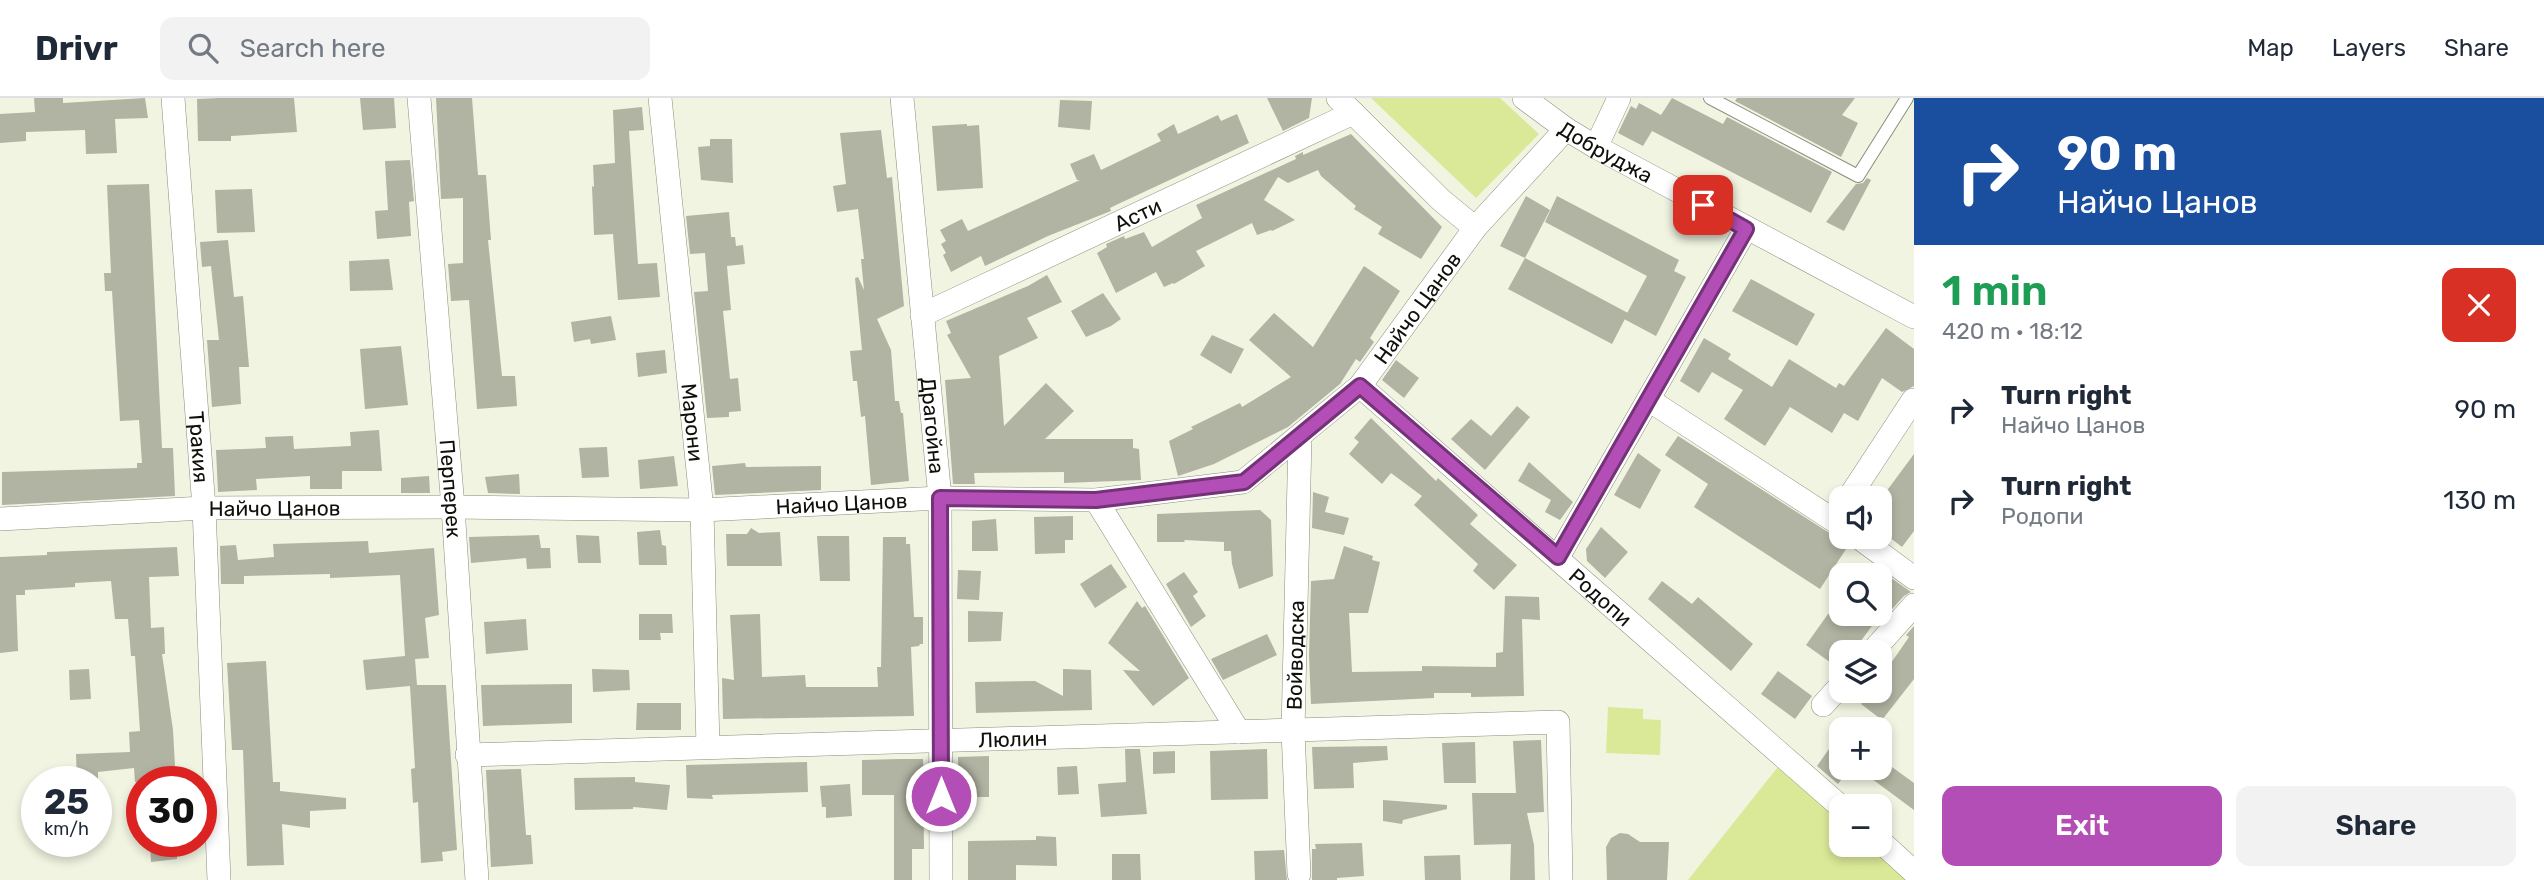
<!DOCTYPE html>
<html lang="en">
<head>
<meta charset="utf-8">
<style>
  body { margin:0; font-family:Rubik,sans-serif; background:#f2f2f3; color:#1f2937; height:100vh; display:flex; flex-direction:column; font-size:26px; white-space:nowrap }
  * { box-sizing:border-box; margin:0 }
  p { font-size:23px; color:#747a83 }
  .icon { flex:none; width:38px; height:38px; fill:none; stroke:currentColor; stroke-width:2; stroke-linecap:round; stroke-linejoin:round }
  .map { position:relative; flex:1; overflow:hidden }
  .panel { display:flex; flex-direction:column; background:#fff; width:630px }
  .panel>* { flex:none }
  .banner { background:#1a4fa0; color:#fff; overflow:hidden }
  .tools { position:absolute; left:1829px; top:388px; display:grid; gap:14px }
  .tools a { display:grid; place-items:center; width:63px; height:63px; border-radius:14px; background:#fff; box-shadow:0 4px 10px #0003; font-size:35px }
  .speed { position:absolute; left:21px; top:668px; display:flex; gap:14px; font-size:35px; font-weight:700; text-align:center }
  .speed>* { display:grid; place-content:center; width:91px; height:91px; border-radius:50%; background:#fff; box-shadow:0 4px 10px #0003; line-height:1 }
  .speed small { font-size:18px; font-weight:400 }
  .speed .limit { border:10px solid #d22; background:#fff; color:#111 }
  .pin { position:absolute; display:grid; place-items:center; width:60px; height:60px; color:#fff; margin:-30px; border-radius:14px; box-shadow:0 4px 10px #0006 }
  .me { position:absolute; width:77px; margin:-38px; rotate:0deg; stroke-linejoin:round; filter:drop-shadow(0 0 5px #0008) }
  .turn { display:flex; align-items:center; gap:24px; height:147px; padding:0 28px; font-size:32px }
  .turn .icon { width:91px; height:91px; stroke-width:2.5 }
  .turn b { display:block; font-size:49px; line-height:60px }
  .round { display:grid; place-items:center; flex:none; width:74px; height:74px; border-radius:14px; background:#f2f2f3 }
  .summary { display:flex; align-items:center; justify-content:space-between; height:119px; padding:0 28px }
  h1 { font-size:42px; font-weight:600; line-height:52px; color:#1e9e55 }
  .cta { display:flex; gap:14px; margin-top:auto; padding:14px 28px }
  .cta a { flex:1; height:80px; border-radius:14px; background:#b24eb5; color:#fff; font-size:28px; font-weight:600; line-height:80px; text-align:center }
  .cta a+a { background:#f2f2f3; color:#1f2937 }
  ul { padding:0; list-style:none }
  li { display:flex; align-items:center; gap:21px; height:91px; padding:0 28px }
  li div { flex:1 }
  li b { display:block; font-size:26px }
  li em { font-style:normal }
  header { display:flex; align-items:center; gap:42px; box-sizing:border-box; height:98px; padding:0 35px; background:#fff; border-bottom:2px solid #e0e1e3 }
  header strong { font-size:33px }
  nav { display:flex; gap:38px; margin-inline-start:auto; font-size:24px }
  .search { width:490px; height:63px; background:#f2f2f3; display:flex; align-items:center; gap:18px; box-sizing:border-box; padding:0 24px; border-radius:14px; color:#747a83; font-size:26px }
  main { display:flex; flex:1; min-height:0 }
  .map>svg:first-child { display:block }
  .green { fill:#dae998 }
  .building { fill:#b1b4a2 }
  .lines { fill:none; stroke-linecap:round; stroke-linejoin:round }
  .lane-casing { stroke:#8b8e7d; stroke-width:14 }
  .street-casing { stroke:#8b8e7d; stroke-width:24 }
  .lane { stroke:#fff; stroke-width:12 }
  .street { stroke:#fff; stroke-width:23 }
  .route-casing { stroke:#743376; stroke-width:18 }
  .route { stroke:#b24eb5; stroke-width:12 }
  .labels { text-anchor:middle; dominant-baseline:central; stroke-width:7; stroke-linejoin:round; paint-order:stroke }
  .street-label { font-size:21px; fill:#0e1009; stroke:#f0f4e1 }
</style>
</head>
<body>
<header>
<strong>Drivr</strong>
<div class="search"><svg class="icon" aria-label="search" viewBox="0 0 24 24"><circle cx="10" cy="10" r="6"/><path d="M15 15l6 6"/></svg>Search here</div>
<nav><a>Map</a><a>Layers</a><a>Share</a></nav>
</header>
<main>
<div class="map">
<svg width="1914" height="782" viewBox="0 0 1914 782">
  <rect width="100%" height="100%" fill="#f0f4e1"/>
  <path class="green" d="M1371 0H1500L1539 36 1476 100Z
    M1608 609 1643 611V621L1661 622 1660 657 1606 655Z
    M1785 660 1841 709V747H1880L1914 782H1688Z"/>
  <path class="building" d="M34 0H63V5L145 0 148 20 115 21 117 55 86 56 85 32 26 34V43L0 45V16L35 14Z
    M219 0H294L297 34 231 38V43H198L197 1Z
    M360 0H394L396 30 363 32Z
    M436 0H472L478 77H486L491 142H488L502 278H515L517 308 477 311 469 202 451 203 448 166 463 165V100L441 101Z
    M1267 0H1312L1309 20 1283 33Z
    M1672 0 1723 26 1727 19 1832 74 1811 115 1652 33 1643 48 1618 35 1631 8 1636 11 1639 5 1661 17Z
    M1737 0H1855L1842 17 1858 25 1841 59 1735 3Z
    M1060 2 1092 3 1090 32 1058 29Z
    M642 9 644 32 629 33 638 166 657 165 660 199 618 202 613 136 594 137 592 88 594 89 593 67 615 65 613 12Z
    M1237 16 1249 45 1116 107 1110 110 1111 113 1048 138 985 168 981 158 951 174 943 157 946 155 941 146 946 143 940 132 962 121 968 133 1080 82H1077L1070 66 1094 56 1101 72 1161 43 1157 36 1174 26 1178 36 1218 17 1221 23Z
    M967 26V28L979 27 983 90 937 93 932 28Z
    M881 32 887 80 892 79 904 208 877 221 891 252 895 303H899L901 315H903L909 383 871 387 865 318 861 319 857 283H853L850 253 862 252 855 180 858 179 864 192 861 161H864L858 111 837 114 833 88 846 86 840 35Z
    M1351 36 1442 129 1421 161 1378 136 1382 129 1354 111 1356 108 1321 78 1318 72 1288 85 1278 79 1264 102 1295 122 1272 133 1271 132 1257 137 1252 125 1196 153 1205 168 1174 186 1173 185 1164 189 1156 174 1116 195 1097 155 1107 149 1106 146 1124 138 1125 141 1144 134 1152 149 1202 120 1196 107 1296 61 1295 58 1303 54V57Z
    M710 41H732L733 85 701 82 698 49 710 48Z
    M410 62 414 103 409 104 411 138 377 141 375 113 388 112 385 63Z
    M1867 80 1871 82 1844 133 1826 124 1856 86 1863 85Z
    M149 86 162 350H173L175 398 2 407V374L137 370V365H142L139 322 120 323 112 193H105L104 175H111L107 87Z
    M252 91 255 134 217 135 215 92Z
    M1526 98 1550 112 1525 160 1500 148Z
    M1557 98 1679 162 1674 173 1686 179 1656 238 1624 221 1647 178 1545 124Z
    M729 114 731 139H735L736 148 743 147 745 166 727 168 731 212 723 213 730 281 738 280 741 313 729 314V319L707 320 694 194 708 193 705 155 690 156 686 118Z
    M228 142 234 199 243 198 249 269H239L241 306 212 309 207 242H219L211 168 202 169 200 144Z
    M1525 160 1628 215 1612 246 1508 191Z
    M389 161 393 192 350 193 349 163Z
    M1364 168 1400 193 1370 240 1374 244 1360 264 1356 261 1340 286 1288 329 1214 366 1178 378 1169 343 1193 331 1191 329 1240 305 1242 309 1291 279 1249 242 1274 215 1313 249Z
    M1047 177 1062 204 1027 220 1038 240 999 258 1004 328 1046 285 1074 313 1045 341H1133V350L1139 351 1141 382 1064 385V374L974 375 975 386H953L945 282 971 280 947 237 951 235 946 223 1028 188Z
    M1751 181 1815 216 1797 248 1732 213Z
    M1103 195 1121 221 1111 228 1086 239 1071 213Z
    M611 218 616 242 591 246 590 241 574 244 571 224Z
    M1886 230 1914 251V288L1902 294 1882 280 1858 323 1844 315 1832 335 1790 309 1765 348 1724 321 1743 292 1712 274 1699 295 1680 283 1704 240 1731 256 1728 261 1772 289 1789 261 1836 290 1839 285 1844 288Z
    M1212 237 1244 251 1231 276 1200 257Z
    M401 248 408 307 365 311 360 251Z
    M665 252 667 275 638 279 636 255Z
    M1396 262 1419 280 1404 300 1382 282Z
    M1517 308 1530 319 1485 372 1451 341 1471 321 1491 338Z
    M1371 320 1436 383 1438 380 1478 417 1470 426 1517 467 1494 492 1473 473 1478 466 1414 407 1422 398 1391 375 1382 386 1349 356 1359 344 1354 340Z
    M379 332 382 373H342V391H310V378L256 381 257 392 218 394 216 352 266 350 265 339 293 338 294 351 351 348 350 334Z
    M1678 338 1845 445 1848 448 1820 491 1694 409 1708 386 1665 357Z
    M607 349 609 379 582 380 579 350Z
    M1638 355 1661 372 1640 411 1614 397Z
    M1914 356V433L1902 449 1880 432V402Z
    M674 358 678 388 640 391 638 362Z
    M1529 364 1573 404 1560 422 1545 414 1551 402 1518 383Z
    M745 365 746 369 821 368V392L715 397 712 368Z
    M519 376 520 396 488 395 485 379Z
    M429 378 430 395H401V380Z
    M1313 394 1329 399 1325 414 1349 420 1344 437 1312 430Z
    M1260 412 1271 422 1273 478 1239 491 1232 466 1231 453H1224V444L1184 442 1185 444H1157V416Z
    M1073 418V442H1065V455L1035 456 1034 419Z
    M996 421 998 453H972V423Z
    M1601 429 1628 454 1605 480 1587 463 1586 451Z
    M751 430 759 435 780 434 782 468H727L726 436H747Z
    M660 432 662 447 666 448 667 467H639L637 434Z
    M539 437 541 450H550L551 470 527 471 526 460 471 465 469 439Z
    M576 437 599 438 601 465H578Z
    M817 438H849L850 483H820Z
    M883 439H906V446H910L914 519H923V546H920L919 548 911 549 914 618 723 621 722 580 734 582 730 517 760 516 762 579 805 577 806 589H878L877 569H881Z
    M368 443 369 455 434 450 439 517 425 520 429 560 415 561 417 587H446L457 752 442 754 443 763 421 765 418 704 413 705 411 671 415 670 410 588 366 592 363 562 405 558 400 477 330 480V476L244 478V486H221L220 448 236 447 238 462 274 459 273 446Z
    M1344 448 1373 458 1372 462 1380 464 1368 515H1349L1352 574 1422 573V568L1496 569V555L1503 554 1505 498 1539 499 1540 522 1522 521 1524 598 1471 599V595H1434V600L1311 606 1309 557 1311 483 1334 481Z
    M177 449 179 478 149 479 151 530 164 529 165 556H162L173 632 175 668H172L173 684H135L134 670 98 674V684H77L76 656 130 654 129 634 140 633 135 558H131L128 521H115L111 483 75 485V489L25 492V497H16L18 553 0 555V459L47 457V454Z
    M1111 466 1127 489 1095 510 1080 486Z
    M958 472 981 473 979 502 957 501Z
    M1880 472 1911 494 1904 498 1883 521 1880 517 1852 555H1841V572L1806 547 1828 516H1880Z
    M1184 474 1198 494 1193 498 1206 518 1191 529 1166 486Z
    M1662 483 1692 506 1698 499 1753 546 1731 573 1648 501Z
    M1137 503 1142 510 1145 508 1189 580 1153 608 1123 572 1140 573 1108 545Z
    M968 513 1003 514 1001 543 968 544Z
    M639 516H672L673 535H660L661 542H639Z
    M526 521 528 552 486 556 484 524Z
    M1914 528V581L1882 622 1861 606 1871 593H1880V581L1909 539 1906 537Z
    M1267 536 1277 557 1223 582 1211 561Z
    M266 563 273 684H280V693L346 700V711L310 713V730L282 726 284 767 247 768 243 652H232L227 565Z
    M89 571 91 601 70 602 69 572Z
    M592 571 629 572 630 592 593 594Z
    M1063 571 1091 572 1092 612 976 615 975 584 1035 583 1063 598Z
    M1778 573 1812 598 1795 621 1761 596Z
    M572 586V625L483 628 481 587Z
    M637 605H681V632H636Z
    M1841 634V670L1850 671 1838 686 1817 668Z
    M1541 642 1544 714 1527 715 1534 747 1535 782H1510L1511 746 1474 747 1472 695H1516L1513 643Z
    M1475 644 1476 685H1444L1442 645Z
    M1387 648 1388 662 1353 665 1354 690 1314 691 1312 649Z
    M1125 651H1140L1147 716 1101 719 1098 686 1126 684Z
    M1267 651 1268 701 1211 702 1210 653Z
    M1175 653V675L1153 676V654Z
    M989 658V699H959L958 659Z
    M899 661H923L924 751H912V782H894V697H862V662Z
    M1881 661 1914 685V712L1868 678 1874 670H1880Z
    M807 664 808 694 712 697 713 701 687 700 686 667Z
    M1077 668 1079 696 1058 697 1057 669Z
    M521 671 526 737H531L533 766 491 769 486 672Z
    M635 679V684L670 687 667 712 633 709V711L575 712 574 680Z
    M850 686 852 718 826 720V709H822L820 688Z
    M1383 702 1447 707V711L1403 722 1402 726 1383 723Z
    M1620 735 1628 736 1640 744H1669L1667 782H1607L1606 749 1611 740Z
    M1036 738 1056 739 1057 768 1016 767V782H968V743L1036 742Z
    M150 744H177V761L151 764Z
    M1362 745 1364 778 1337 780V782H1312V751H1316L1315 746Z
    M1284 752 1287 782H1255L1254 753Z
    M1112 756H1140L1141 782H1112Z
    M1460 757 1461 782H1425L1424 758Z"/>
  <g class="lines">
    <g class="lane-casing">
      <path id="lane" d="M1710 0 1858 78 1907 0"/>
    </g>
    <g class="street-casing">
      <g id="street">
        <path id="s1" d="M173 0 204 410 219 782"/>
        <path id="s2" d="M419 0 453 409 477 782"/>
        <path id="s3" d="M660 0 702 412 708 649"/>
        <path id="s4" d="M902 0 940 400 941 782"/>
        <path d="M1338 0 1441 102 1475 130"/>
        <path id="s5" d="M1524 0 1566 31 1596 49 1914 219"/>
        <path d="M1596 49 1619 0"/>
        <path id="s6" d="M922 217 1353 15"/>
        <path id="s7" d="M1360 288 1841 709"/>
        <path d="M1649 302 1841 427"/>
        <path d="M1848 401 1913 302"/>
        <path d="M1096 402 1239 634"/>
        <path id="s8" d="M0 421 204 410 453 409 702 412 940 400 1096 402 1243 384 1360 288 1475 130 1566 31"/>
        <path d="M1858 439 1914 480"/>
        <path d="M1558 459 1746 131"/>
        <path d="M1871 555 1914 507"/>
        <path d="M1823 607 1841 587"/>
        <path id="s9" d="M467 657 1558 624 1561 782"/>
        <path d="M1880 743 1914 774"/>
        <path id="s10" d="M1299 776 1293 632 1300 340"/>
      </g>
    </g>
    <use href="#lane" class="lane"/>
    <use href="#street" class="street"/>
  </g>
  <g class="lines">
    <g class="route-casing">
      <path id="route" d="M941 698 940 400 1096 402 1244 384 1360 288 1558 459 1746 131 1703 107"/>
    </g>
    <use href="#route" class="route"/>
  </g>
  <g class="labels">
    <g class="street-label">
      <text stroke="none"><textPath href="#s5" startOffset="98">Добруджа</textPath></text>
      <text stroke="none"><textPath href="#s6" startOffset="238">Асти</textPath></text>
      <text stroke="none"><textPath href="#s8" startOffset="1493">Найчо Цанов</textPath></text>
      <text stroke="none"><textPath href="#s3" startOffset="326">Марони</textPath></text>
      <text stroke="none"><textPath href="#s4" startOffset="329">Драгойна</textPath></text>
      <text stroke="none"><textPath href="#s1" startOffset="350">Тракия</textPath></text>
      <text stroke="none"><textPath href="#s2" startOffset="392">Перперек</textPath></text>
      <text stroke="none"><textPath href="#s8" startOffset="842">Найчо Цанов</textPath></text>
      <text stroke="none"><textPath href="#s8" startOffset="275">Найчо Цанов</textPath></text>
      <text stroke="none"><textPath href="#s7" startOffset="320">Родопи</textPath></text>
      <text stroke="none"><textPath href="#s10" startOffset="219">Войводска</textPath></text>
      <text stroke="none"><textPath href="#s9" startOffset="546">Люлин</textPath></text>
    </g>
  </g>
</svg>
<div class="tools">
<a><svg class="icon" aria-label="sound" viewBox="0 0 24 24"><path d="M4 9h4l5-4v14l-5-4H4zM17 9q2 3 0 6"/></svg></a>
<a><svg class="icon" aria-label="search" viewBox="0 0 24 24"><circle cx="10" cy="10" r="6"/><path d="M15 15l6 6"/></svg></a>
<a><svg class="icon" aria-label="layers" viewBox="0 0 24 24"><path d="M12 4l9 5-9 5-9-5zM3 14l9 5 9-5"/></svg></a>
<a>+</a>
<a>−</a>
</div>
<div class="speed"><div>25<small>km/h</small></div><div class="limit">30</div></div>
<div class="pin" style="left:1703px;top:107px;background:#d93025"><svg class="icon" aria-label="arrive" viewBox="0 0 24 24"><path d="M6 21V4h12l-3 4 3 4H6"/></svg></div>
<svg class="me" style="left:941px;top:698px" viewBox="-20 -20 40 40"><circle r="17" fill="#b24eb5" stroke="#fff" stroke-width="3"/><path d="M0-11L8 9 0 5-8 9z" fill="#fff"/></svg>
</div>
<section class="panel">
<div class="banner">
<div class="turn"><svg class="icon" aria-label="right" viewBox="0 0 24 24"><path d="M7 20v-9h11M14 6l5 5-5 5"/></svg><div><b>90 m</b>Найчо Цанов</div></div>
</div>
<div class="summary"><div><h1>1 min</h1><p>420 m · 18:12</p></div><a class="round" style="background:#d93025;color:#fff"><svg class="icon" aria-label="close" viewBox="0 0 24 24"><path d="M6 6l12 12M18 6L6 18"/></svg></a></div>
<ul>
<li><svg class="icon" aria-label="right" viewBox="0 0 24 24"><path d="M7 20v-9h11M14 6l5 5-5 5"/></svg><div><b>Turn right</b><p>Найчо Цанов</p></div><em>90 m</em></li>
<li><svg class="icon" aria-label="right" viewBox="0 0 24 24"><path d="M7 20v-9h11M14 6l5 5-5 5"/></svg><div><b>Turn right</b><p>Родопи</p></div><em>130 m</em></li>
</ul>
<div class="cta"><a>Exit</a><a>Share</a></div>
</section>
</main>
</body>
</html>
